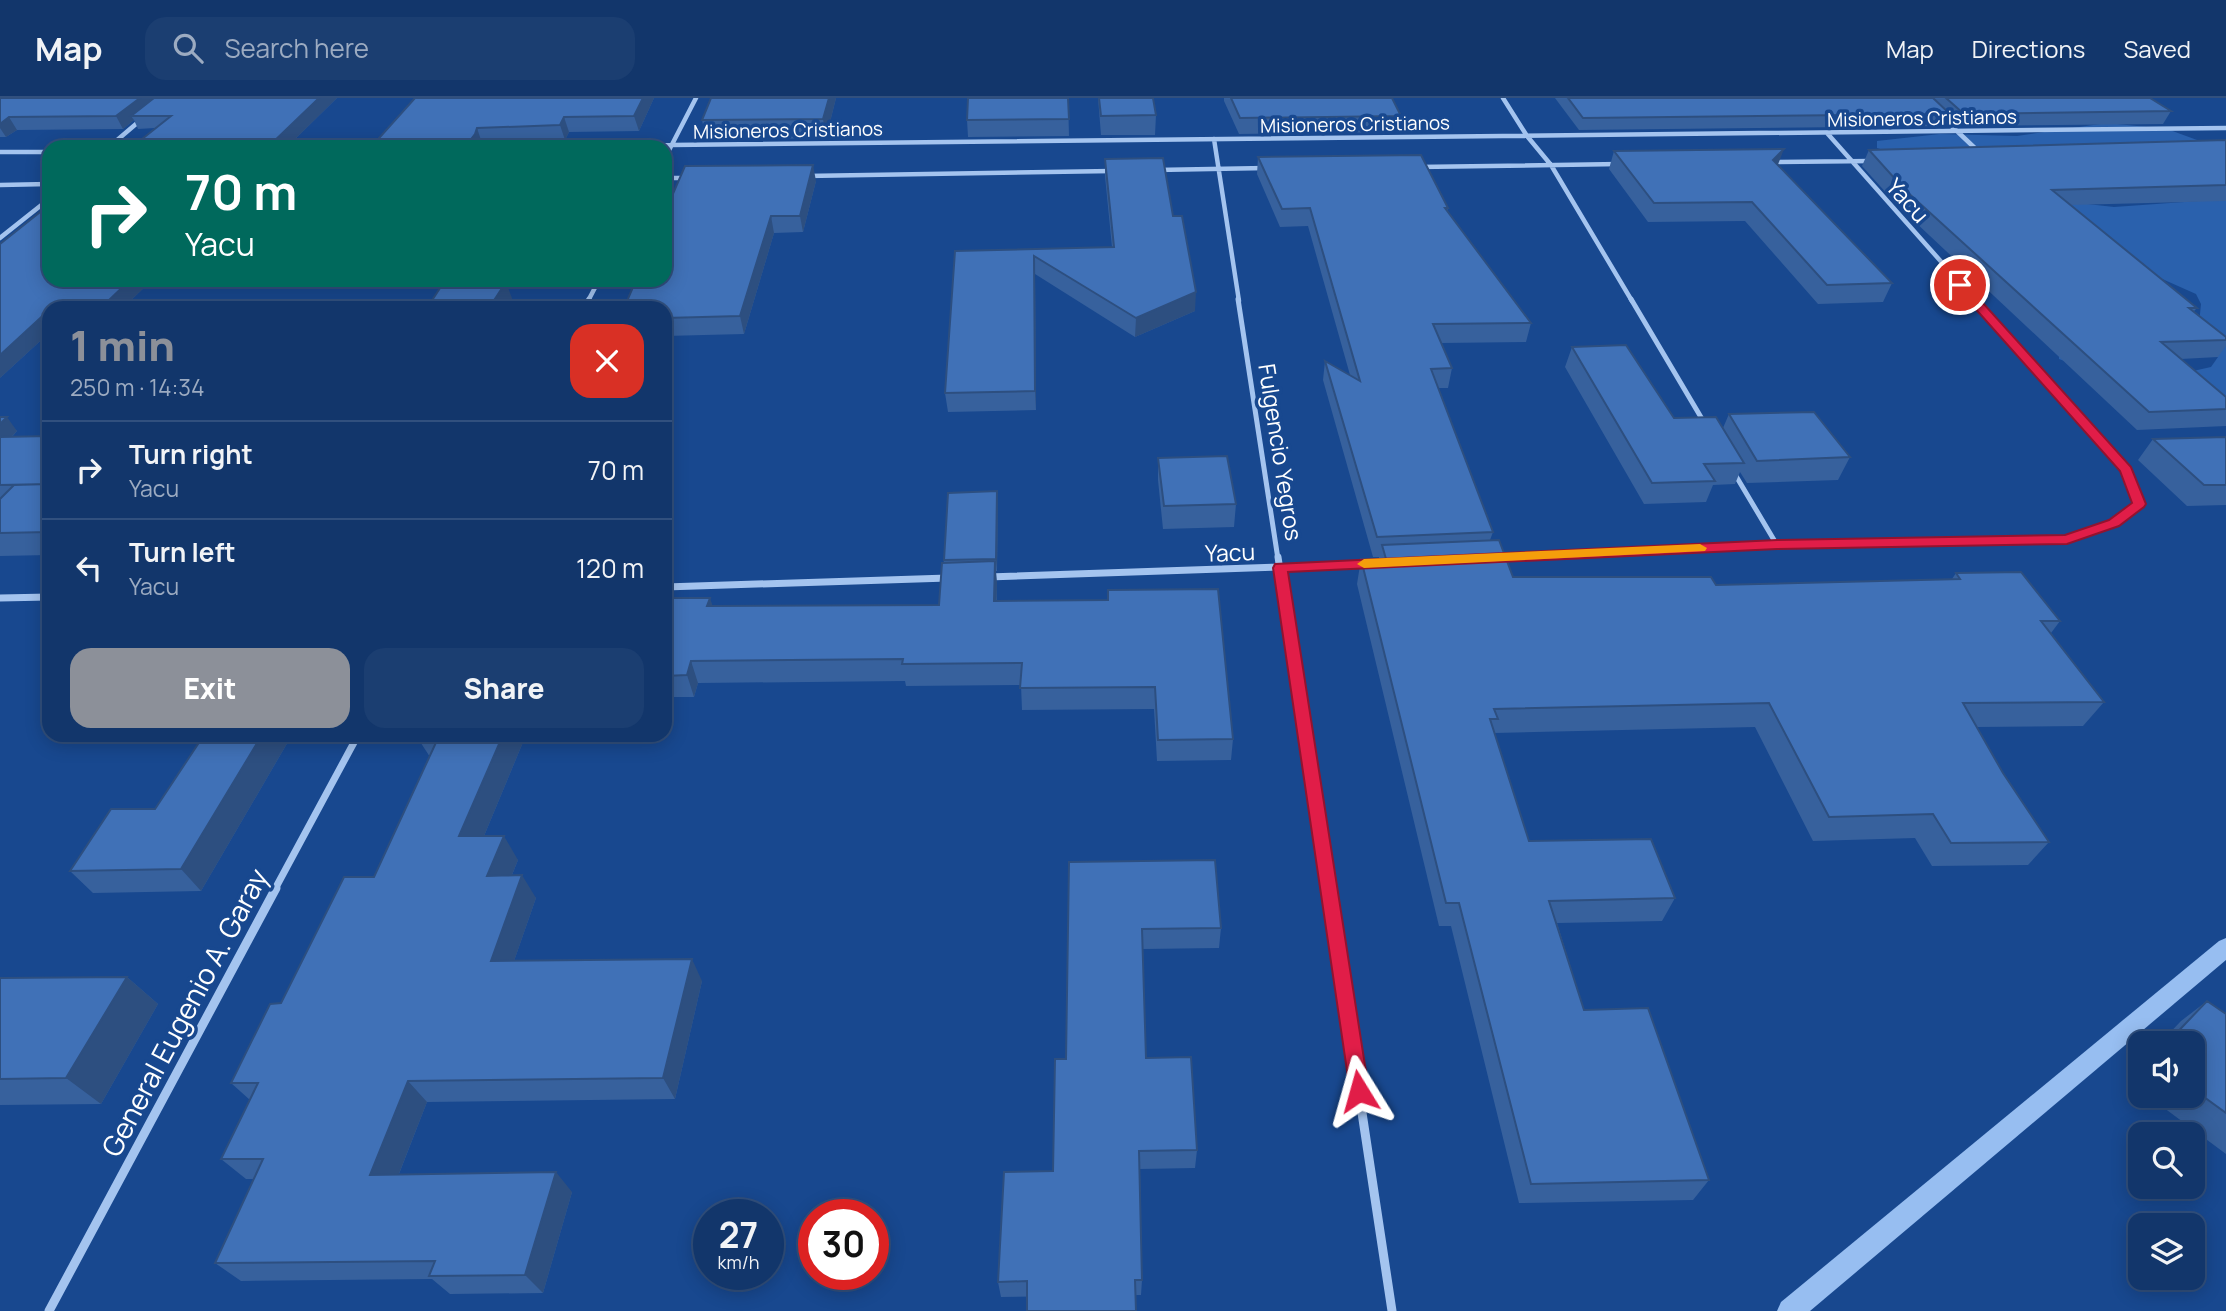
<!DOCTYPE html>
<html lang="en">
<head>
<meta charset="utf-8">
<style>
  body { margin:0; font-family:Manrope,sans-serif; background:#1b3e71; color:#f1f3f6; height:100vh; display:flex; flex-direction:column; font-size:26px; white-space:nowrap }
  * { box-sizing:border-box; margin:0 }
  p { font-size:23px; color:#9cabc1 }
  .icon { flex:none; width:38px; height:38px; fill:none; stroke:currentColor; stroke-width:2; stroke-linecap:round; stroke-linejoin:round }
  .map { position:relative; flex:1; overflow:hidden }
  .sheet { position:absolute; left:42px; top:203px; width:630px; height:441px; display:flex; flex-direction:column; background:#12366b; border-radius:21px; box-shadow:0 4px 18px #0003,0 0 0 2px #31507e }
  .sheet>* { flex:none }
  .hud { position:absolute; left:42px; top:42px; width:630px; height:147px; border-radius:21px; box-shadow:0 4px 18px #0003,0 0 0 2px #31507e; background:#00695c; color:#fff; overflow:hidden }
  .buttons { position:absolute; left:2128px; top:933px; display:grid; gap:14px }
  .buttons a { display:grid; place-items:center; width:77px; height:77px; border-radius:14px; background:#12366b; box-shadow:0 4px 18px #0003,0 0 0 2px #31507e; font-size:35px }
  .speed { position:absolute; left:693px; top:1101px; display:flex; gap:14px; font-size:35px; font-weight:700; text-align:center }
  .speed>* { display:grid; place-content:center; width:91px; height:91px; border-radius:50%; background:#12366b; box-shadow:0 4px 18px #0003,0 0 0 2px #31507e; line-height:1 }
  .speed small { font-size:18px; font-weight:400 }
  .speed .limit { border:10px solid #d22; background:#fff; color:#111 }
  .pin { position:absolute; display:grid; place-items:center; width:60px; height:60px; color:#fff; margin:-30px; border:4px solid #fff; border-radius:50%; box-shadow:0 2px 7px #0007 }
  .me { position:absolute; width:77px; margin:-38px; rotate:352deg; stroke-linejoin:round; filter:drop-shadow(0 0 5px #0008) }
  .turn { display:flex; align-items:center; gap:24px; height:147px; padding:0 28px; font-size:32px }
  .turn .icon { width:91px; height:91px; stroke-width:2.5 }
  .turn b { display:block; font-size:49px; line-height:60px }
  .round { display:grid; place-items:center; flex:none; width:74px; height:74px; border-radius:21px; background:#1b3e71 }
  .head { display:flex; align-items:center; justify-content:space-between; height:119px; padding:0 28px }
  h1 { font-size:42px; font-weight:800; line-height:52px; color:#8c9099 }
  .action { display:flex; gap:14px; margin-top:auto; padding:14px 28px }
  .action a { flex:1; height:80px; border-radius:21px; background:#8c9099; color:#fff; font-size:28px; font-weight:800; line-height:80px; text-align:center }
  .action a+a { background:#1b3e71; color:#f1f3f6 }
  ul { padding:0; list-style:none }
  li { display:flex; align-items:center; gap:21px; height:98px; padding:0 28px; border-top:2px solid #31507e }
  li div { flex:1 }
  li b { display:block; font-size:26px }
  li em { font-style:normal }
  header { display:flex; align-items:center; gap:42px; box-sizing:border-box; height:98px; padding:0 35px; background:#12366b; border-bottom:2px solid #31507e }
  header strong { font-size:33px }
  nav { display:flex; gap:38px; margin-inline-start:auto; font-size:24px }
  .search { width:490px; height:63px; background:#1b3e71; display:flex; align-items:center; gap:18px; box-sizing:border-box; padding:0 24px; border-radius:21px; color:#9cabc1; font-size:26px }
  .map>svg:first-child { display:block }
  .green { fill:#2a61ad }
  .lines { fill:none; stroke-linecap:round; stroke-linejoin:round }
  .stream { fill:#97bef1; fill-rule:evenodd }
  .minor-far3 { stroke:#a4c4ef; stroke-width:4.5 }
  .minor-far2 { stroke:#a4c4ef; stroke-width:5 }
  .minor-far1 { stroke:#a4c4ef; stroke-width:7 }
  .minor { stroke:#a4c4ef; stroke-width:9 }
  .wall { fill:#37619d }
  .shaded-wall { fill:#2d4f80 }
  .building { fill:#4071b7; stroke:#2d4f80; stroke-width:2 }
  .route { fill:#e11d48; stroke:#92132f; stroke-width:2 }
  .slow { fill:#f59e0b }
  .labels { text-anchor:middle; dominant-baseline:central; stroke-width:7; stroke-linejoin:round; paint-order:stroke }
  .far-street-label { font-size:19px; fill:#fff; stroke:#18488f }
  .street-label { font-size:23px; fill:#fff; stroke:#18488f }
  .near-street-label { font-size:28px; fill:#fff; stroke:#18488f }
</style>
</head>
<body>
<header>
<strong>Map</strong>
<div class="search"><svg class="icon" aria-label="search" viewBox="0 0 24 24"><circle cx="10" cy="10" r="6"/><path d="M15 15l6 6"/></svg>Search here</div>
<nav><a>Map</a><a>Directions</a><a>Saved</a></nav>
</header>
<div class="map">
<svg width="2226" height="1213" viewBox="0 0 2226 1213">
  <rect width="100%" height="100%" fill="#18488f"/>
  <path class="green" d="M2107 25 2167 31 2208 46 2069 104 2114 109 2226 101V301L2084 270 2059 261V250L2193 273 2211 269 2218 259 2199 226 2201 206 2196 196 2151 176 1952 74 1877 50V43L1940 36 2017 38Z"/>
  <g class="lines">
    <path class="stream" d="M2226 840V862L1810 1213H1777L1781 1204 2219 843Z"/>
    <path class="minor-far3" d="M1503 0 1527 38 1551 67 1632 203
      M1940 17 1979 54
      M1827 35 1976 203
      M1214 41 1239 203
      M109 49 143 20
      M485 49 2226 30
      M0 54H49
      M665 60 696 0
      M1772 64 1872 63
      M1418 69 1620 66
      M1156 72 1266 70
      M806 78 1112 73
      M665 80H689
      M0 87 49 86
      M0 140 49 101
      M588 203 599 182"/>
    <path class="minor-far2" d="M1238 201 1278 461
      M1631 201 1705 326
      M584 210 589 201
      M1733 373 1777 447
      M1498 460 1777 447 2067 441 2114 425 2140 406 2126 372 1974 201"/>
    <path class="minor-far1" d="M1278 459 1328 791
      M1498 460 1512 459
      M988 479 1367 466
      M665 489 948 480
      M0 500 49 499
      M275 791 358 637"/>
    <path class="minor" d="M1328 790 1392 1213
      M49 1213 276 790"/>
  </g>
  <path class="wall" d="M0 0H337L287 49H132L155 30 138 31 134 22 123 31 17 32 6 39H0Z
    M654 0 639 33 569 34 565 42 482 45 481 49H371Z
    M836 0 826 40 706 42 702 22Z
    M1068 0 1069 38 968 39 967 22Z
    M1098 0H1153L1156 17 1155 37H1101Z
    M1224 0H1392L1401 18 1399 34 1239 36 1224 3Z
    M1555 0H2150L2171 13 2163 26 1958 28 1948 19 1944 28 1579 32Z
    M2226 42V103L2071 107 2197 210 2194 213 2226 239V248L2218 259 2181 261 2226 299V328L2137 332 1898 108 1862 68 1869 52Z
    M1614 53 1778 68 1892 185 1883 204 1818 206 1745 123 1648 124 1609 71Z
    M1258 59 1448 110 1447 113 1531 225 1526 244 1441 245 1452 270 1448 290H1438L1493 434 1490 442 1513 479 1716 487 1952 481 1956 475 2060 523 2051 535 2104 604 2083 628 1976 629 2003 675 2049 744 2028 767 1932 768 1915 740 1813 743 1755 629 1494 635 1529 743 1675 800 1662 823 1557 825 1584 912 1709 1082 1693 1102 1519 1105 1451 828H1439L1357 486 1361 461H1379V459H1373L1323 282 1325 263 1350 277 1308 128 1280 129 1257 76Z
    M1105 61 1173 118 1195 213 1135 239 1035 176 1036 312 948 314 945 295 955 153 1112 149 1105 78Z
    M816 83 803 134 774 135 744 236 665 238V210H624Z
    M49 182H152L123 210H49V235L0 280Z
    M265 182H379L375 187 268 188Z
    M1572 249 1674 320 1723 330 1729 316 1850 359 1838 382 1747 385 1740 374 1735 386 1713 387 1706 404 1644 406 1565 269Z
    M0 319 17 333 12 339 49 338V457L0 458Z
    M2226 339V407L2187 408 2138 362 2153 341Z
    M1158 360 1236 406 1234 429 1163 431 1158 382Z
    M998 405 997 473H996L997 503 1108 502 1233 641 1231 662 1157 663 1154 611 1022 612 1021 587 906 588 905 583 698 585 694 599H665V500L713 508 939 507 944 462Z
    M204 637H292L201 793 93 795 70 773 155 711Z
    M526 637 484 738 518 762 512 777 536 800 514 863 702 883 675 1001 427 1004 399 1076 572 1094 543 1195 450 1196 432 1181 241 1183 215 1165 254 1081H246L221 1061 250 1002 231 985 281 905 374 779 430 659 417 639Z
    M1069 764 1221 830 1219 850 1143 851 1146 960 1197 1052 1195 1070 1140 1071 1142 1182 1141 1197 1001 1199 998 1184 1053 1073 1066 961Z
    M127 879 158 906 101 1006 0 1007V880Z
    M2207 903 2226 916V1056L2148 998H2193V945H2160L2181 923Z
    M2140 966V991L2126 980Z"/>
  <path class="shaded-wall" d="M140 0H161L131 18 134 22 123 31 116 18Z
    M319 0H337L287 49H268Z
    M643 0H654L639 33 634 18Z
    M829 0H836L826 40 823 21Z
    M9 19 17 32 6 39 0 30V26Z
    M564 19 569 34 565 42 560 27Z
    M477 30 482 45 481 49H465Z
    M1784 51 1777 69 1773 62Z
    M813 67 816 83 803 134 800 118Z
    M771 118 774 135 744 236 740 218Z
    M1034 158 1035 176 1036 312 1035 293Z
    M130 182H152L123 210H110L106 205Z
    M373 182H379L375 187Z
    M506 184 513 203 509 210H489Z
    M1196 194 1195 213 1135 239 1136 220Z
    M57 205 61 210H52Z
    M49 212V235L0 280V257Z
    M7 319 17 333 0 351V326Z
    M997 393 998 405 997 473 996 461Z
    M995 463 997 485 996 525 994 503Z
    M710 500 717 521 707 508Z
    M691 563 698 585 694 599 687 577Z
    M262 637H292L201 793 181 771Z
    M503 637H526L474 762 459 738Z
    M504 738 518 762 502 801 487 778Z
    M522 777 536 800 506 886 491 863Z
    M692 861 702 883 675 1001 663 980Z
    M127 879 158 906 101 1006 66 980Z
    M408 983 427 1004 391 1096 370 1077Z
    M556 1074 572 1094 543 1195 525 1177Z"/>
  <path class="building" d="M0 0H140L116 18 9 19 0 26Z
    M154 0H319L268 49H132L171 18H131Z
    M415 0H643L634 18 564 19 560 27 477 30 475 36 465 49H371Z
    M711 0H829L823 21 702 22Z
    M968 0H1068L1069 21 967 22Z
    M1099 0H1153L1156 17 1101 18Z
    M1231 0H1392L1401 18 1240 20Z
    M1568 0H1933L1950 16 1583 20Z
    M1946 0H2150L2171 13 1964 16Z
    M2226 42V87L2052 92 2197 210H2189L2226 239V242L2161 244 2226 299V311L2149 314 1905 92 1869 52Z
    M1784 51 1773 62 1892 185 1827 187 1752 104 1654 105 1614 53Z
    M1421 57 1448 110H1445L1531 225 1433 226 1452 270 1431 271 1493 434 1377 439 1325 263 1360 283 1310 110 1282 111 1258 59Z
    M1163 60 1173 118H1182L1196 194 1136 220 1034 158 1035 293 945 295 955 153 1114 149 1105 61Z
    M813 67 800 118H771L740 218 665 220V210H624L636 182H665V114L685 68Z
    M44 111H49V182H130L106 205H57L52 210H49V212L0 257V146Z
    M444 184H506L489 210H427Z
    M1626 247 1674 320 1716 319 1744 365 1704 366 1715 383 1652 385 1572 249Z
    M1814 314 1850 359 1757 363 1729 316Z
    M0 319H7L0 326Z
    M49 338V386L0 387V339Z
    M2226 339V387H2204L2153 341Z
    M1227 358 1236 406 1164 408 1158 360Z
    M49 386V434L0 435V401L14 387Z
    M997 393 996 461 944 462 948 395Z
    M1499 442 1513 479H1711L1716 487 1960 481 1956 475 2021 474 2060 523H2041L2104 604 1963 605 2003 675 2049 744 1951 745 1933 716 1829 719 1769 605 1494 611 1498 621H1490L1529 743 1651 741 1675 800 1549 803 1584 912 1648 910 1709 1082 1531 1086 1459 805H1446L1361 461H1386L1382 447Z
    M995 463 994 503 1108 502V492L1218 491 1233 641 1158 642 1155 589 1020 590 1022 565 902 566 903 561 691 563 687 577 665 578V500H710L707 508 939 507 942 465Z
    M204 637H262L181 771 70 773 111 711H155Z
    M418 637H503L459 738H504L487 778 522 777 491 863 692 861 663 980 408 983 370 1077 556 1074 525 1177 429 1178 435 1163 215 1165 263 1061H221L258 985H231L270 906 281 905 344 779H374L439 638 417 639Z
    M1215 762 1221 830 1142 831 1146 960 1191 959 1197 1052 1139 1053 1142 1182H1135L1136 1213H1027V1183L998 1184 1004 1074 1053 1073 1055 961H1066L1069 764Z
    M127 879 66 980 0 981V880Z
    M2207 903 2226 916V1015L2193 991V945H2167Z"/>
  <path class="route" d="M1956 184H1964L2131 369 2146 406 2144 409 2119 428 2067 446 1777 451 1288 474 1369 993 1366 1000 1359 1002 1351 1000 1273 470 1275 466 1777 442 2065 437 2109 422 2132 405 2120 373 1956 189Z"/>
  <path class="slow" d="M1700 446 1707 450 1705 453 1364 470 1357 466 1364 461Z"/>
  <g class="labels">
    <g class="far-street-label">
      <text transform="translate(1922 20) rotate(-1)">Misioneros Cristianos</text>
      <text transform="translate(1355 26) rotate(-1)">Misioneros Cristianos</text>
      <text transform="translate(788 32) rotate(-1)">Misioneros Cristianos</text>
    </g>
    <g class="street-label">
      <text transform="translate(1908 102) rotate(48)">Yacu</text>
      <text transform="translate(1281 354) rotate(81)">Fulgencio Yegros</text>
      <text transform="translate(1230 454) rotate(-2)">Yacu</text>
    </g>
    <g class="near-street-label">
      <text transform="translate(184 914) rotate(-62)">General Eugenio A. Garay</text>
    </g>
  </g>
</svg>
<div class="buttons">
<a><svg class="icon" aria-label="sound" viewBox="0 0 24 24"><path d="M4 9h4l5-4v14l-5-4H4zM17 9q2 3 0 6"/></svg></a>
<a><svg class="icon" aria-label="search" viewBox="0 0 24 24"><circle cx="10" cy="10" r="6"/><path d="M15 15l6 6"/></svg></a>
<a><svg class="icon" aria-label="layers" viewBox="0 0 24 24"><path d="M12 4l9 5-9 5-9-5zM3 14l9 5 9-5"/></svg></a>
</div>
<div class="speed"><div>27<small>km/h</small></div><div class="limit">30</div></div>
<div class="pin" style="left:1960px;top:187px;background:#d93025"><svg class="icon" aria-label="arrive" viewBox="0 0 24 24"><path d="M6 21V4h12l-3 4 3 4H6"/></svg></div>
<svg class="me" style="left:1359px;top:993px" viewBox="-20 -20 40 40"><path d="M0-17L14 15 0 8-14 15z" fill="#e11d48" stroke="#fff" stroke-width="4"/></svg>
<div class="hud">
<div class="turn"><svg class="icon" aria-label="right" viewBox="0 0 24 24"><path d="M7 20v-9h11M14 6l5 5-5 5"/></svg><div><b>70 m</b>Yacu</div></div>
</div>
<section class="sheet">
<div class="head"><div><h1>1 min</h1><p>250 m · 14:34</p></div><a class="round" style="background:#d93025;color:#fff"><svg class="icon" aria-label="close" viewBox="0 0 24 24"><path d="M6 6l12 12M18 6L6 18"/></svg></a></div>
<ul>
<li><svg class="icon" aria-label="right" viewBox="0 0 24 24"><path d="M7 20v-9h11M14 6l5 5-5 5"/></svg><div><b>Turn right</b><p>Yacu</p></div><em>70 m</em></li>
<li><svg class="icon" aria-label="left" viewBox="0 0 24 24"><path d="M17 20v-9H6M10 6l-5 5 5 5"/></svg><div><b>Turn left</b><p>Yacu</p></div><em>120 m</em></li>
</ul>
<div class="action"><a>Exit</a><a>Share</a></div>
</section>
</div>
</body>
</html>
